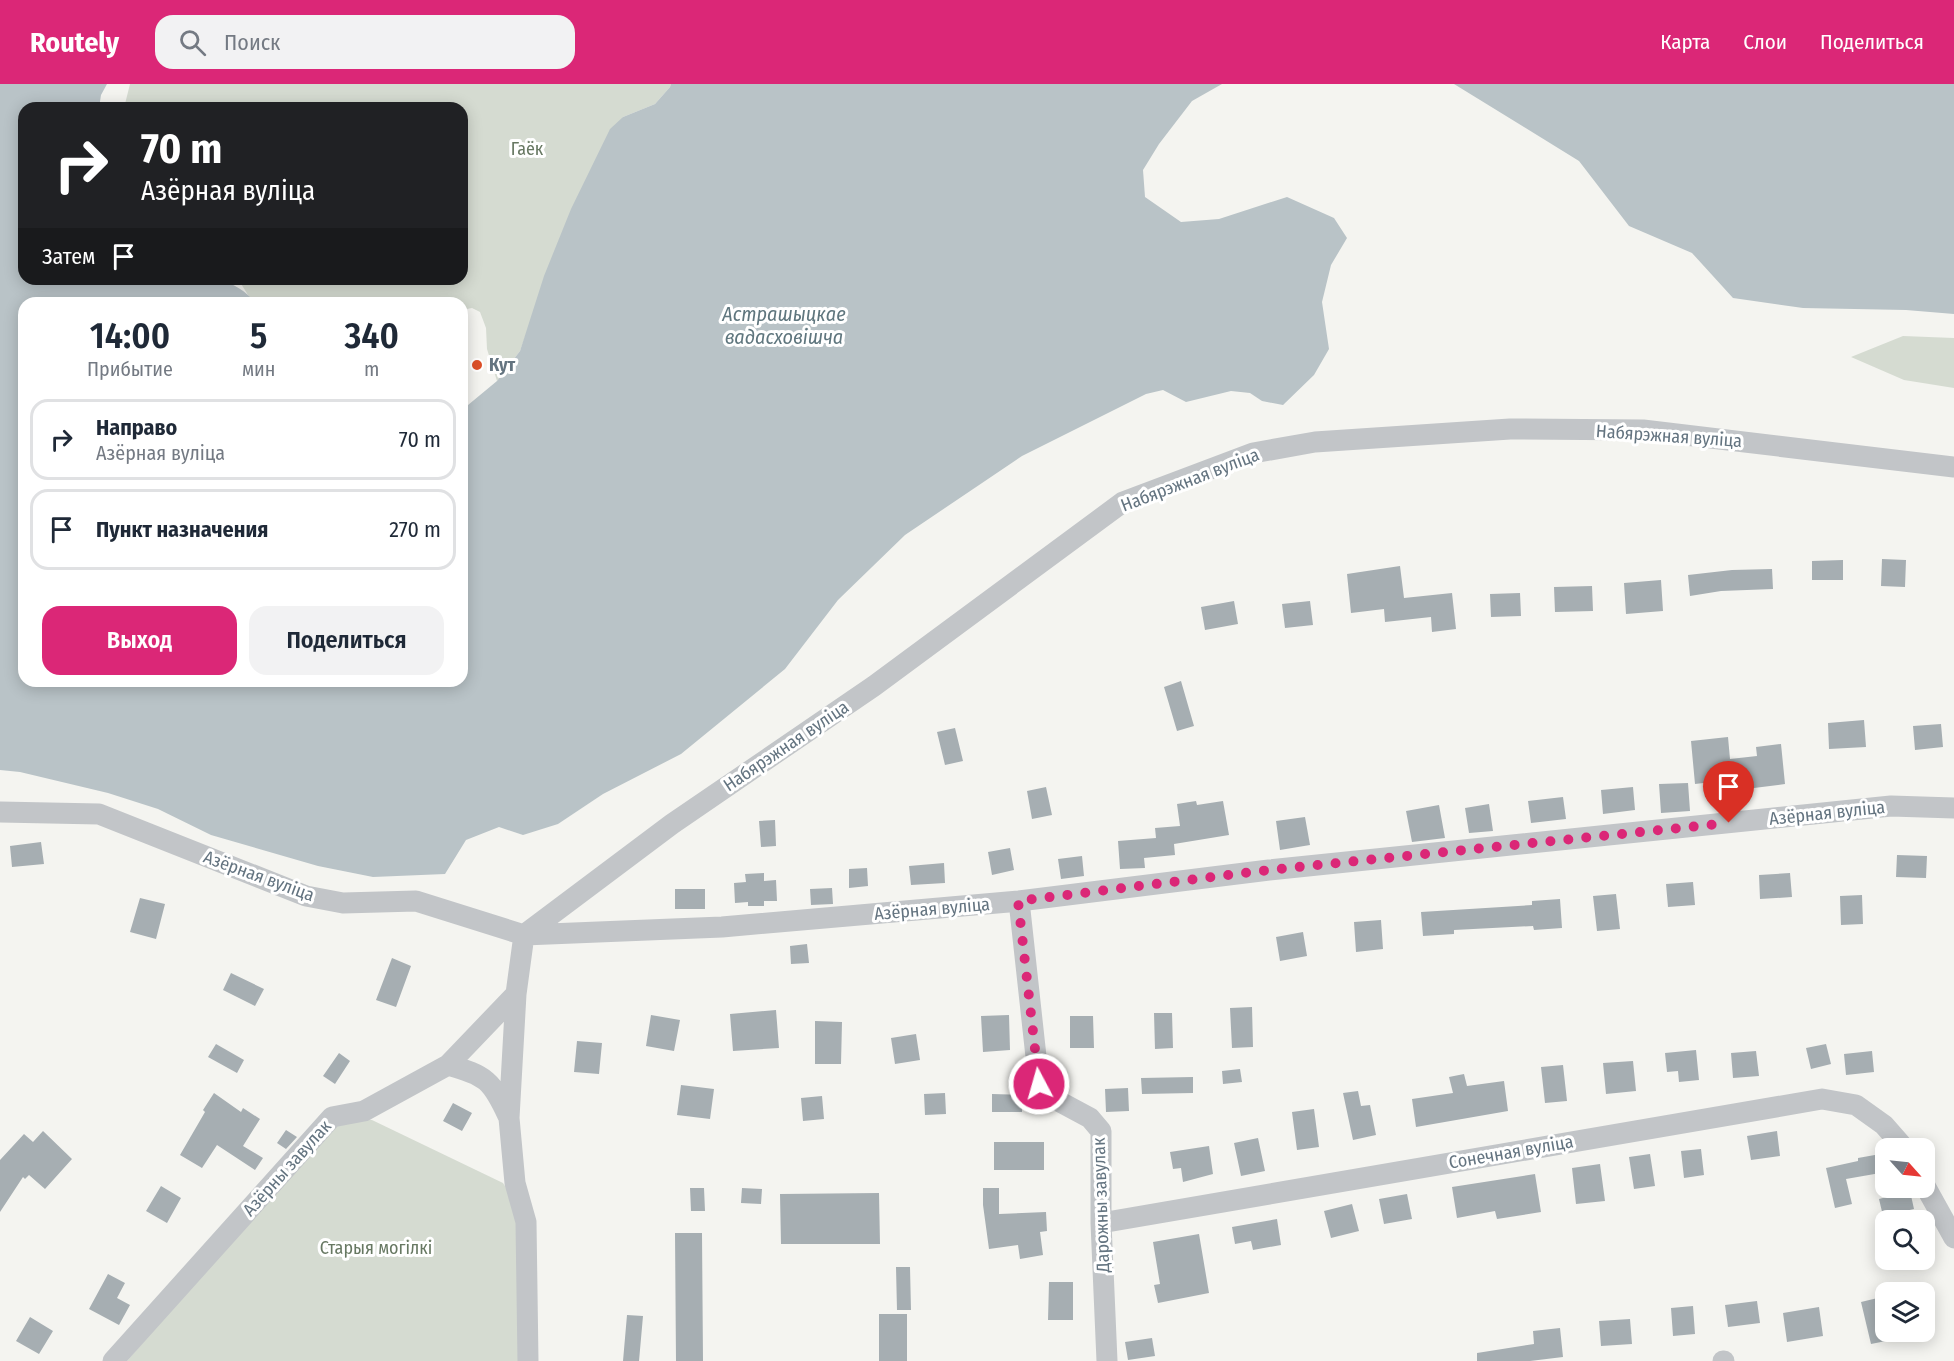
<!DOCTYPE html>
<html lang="ru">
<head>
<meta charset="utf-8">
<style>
  body { margin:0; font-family:"Fira Sans Condensed",sans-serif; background:#f2f2f3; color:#1f2937; height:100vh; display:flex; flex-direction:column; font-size:22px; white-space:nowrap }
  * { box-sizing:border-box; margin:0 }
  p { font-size:20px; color:#747a83 }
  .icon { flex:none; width:33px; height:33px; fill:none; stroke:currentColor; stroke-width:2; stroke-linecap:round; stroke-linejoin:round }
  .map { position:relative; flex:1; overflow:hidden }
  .panel { position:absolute; left:18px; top:213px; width:450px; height:390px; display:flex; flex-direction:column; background:#fff; border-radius:18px; box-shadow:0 3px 15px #0003 }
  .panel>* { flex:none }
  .top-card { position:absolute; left:18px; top:18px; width:450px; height:183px; border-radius:18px; box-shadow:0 3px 15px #0003; background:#202124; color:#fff; overflow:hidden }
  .needle { width:39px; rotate:117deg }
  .tools { position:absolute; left:1875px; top:1054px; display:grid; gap:12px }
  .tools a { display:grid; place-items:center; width:60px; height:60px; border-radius:12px; background:#fff; box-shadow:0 3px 15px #0003; font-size:30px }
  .pin { position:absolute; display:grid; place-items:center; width:51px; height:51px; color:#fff; margin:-62px -26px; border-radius:50% 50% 50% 0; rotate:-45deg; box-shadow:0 0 6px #0007 }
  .pin .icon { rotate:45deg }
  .me { position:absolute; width:66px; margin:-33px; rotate:354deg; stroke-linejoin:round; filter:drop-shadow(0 0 4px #0008) }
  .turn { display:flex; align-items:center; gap:21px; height:126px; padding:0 24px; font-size:27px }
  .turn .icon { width:78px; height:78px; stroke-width:2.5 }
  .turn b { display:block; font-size:42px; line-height:51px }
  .then { display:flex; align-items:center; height:57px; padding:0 24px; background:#0003; gap:12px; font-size:22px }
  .eta { display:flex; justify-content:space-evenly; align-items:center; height:102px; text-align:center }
  .eta b { font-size:36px; font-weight:600; line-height:42px }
  .button { display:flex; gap:12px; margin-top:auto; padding:12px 24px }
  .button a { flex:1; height:69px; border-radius:18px; background:#db2777; color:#fff; font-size:24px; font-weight:600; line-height:69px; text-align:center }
  .button a+a { background:#f2f2f3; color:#1f2937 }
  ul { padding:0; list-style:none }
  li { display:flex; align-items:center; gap:18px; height:81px; margin:0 12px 9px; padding:0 12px; border:3px solid #e0e1e3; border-radius:18px }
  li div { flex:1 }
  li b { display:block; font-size:22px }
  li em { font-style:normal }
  header { display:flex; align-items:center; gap:36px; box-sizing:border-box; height:84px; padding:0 30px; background:#db2777; color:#fff }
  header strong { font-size:28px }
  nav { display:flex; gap:33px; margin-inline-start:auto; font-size:21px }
  .search { width:420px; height:54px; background:#f2f2f3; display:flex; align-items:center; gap:15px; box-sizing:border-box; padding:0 21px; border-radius:18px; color:#747a83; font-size:22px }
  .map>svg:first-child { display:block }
  .green { fill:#d5dbd1 }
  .water { fill:#b9c3c7 }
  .building { fill:#a6aeb2 }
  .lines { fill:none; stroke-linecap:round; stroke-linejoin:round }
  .street { stroke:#c2c5c8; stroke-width:21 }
  .route { stroke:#db2777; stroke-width:10; stroke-dasharray:0 18 }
  .poi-dot { fill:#dd4f27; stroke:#fff; stroke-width:2 }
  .labels { text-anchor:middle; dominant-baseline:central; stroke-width:6; stroke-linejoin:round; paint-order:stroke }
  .park-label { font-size:18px; fill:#677862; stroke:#fff }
  .poi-label { font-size:18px; font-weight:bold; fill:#647480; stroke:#fff; text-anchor:start }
  .street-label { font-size:18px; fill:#647480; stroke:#fff }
  .water-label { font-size:20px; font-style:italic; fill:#5f767e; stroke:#fff }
</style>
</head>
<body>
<header>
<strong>Routely</strong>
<div class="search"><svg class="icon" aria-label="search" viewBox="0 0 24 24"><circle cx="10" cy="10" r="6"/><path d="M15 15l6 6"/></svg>Поиск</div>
<nav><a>Карта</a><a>Слои</a><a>Поделиться</a></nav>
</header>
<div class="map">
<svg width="1954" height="1277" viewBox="0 0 1954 1277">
  <rect width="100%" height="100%" fill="#f4f4f0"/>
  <path class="green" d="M130 0H671L670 3 655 20 623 33 531 236 520 267 497 297 487 265 486 244 480 228 472 224 462 226V219L406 217 387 219H253L238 195H462V24H124Z
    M1903 252 1954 254V304L1904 296 1851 273Z
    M351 1032 372 1036 503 1099 518 1123 520 1277H127L333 1038Z"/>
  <path class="water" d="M0 0H107L101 11 99 24H24V195H220C233 200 247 207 255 219H24V597H462V326L497 297 520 267 544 192 571 125 610 45 623 33 655 20 670 3 671 0H1222L1192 17 1159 60 1143 86 1145 113 1181 138 1219 135 1287 113 1334 134 1347 154 1331 181 1322 218 1329 265 1314 291 1283 321 1262 317 1250 309 1231 307 1186 318 1163 306 1146 310 1022 372 905 451 838 516 785 585 681 670 603 710 558 740 523 751 499 743 466 756 445 790 373 793 318 782 211 751 158 725 108 709 20 688 0 686Z
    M1454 0H1954V230L1906 226 1803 224 1733 214 1692 169 1629 142 1579 77Z"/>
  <path class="building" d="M1882 475 1906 476 1905 503 1881 502Z
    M1843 476V496H1812V477Z
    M1400 482 1404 514 1452 509 1456 545 1432 548 1431 533 1385 538 1384 525 1351 529 1347 490Z
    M1772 485 1773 505 1721 507 1690 512 1688 491 1732 486Z
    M1661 496 1663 527 1626 530 1624 499Z
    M1592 502 1593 527 1555 528 1554 503Z
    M1520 509 1521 532 1491 533 1490 510Z
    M1234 517 1238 540 1205 546 1201 523Z
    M1310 517 1313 541 1285 544 1282 520Z
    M1181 597 1194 642 1177 647 1164 603Z
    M1864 636 1866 663 1829 665 1828 639Z
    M1941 640 1943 663 1915 666 1913 642Z
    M955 644 963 677 945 681 937 648Z
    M1728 653 1730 675 1757 672 1756 663 1781 660 1785 700 1730 707 1729 696 1695 700 1691 657Z
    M1688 699 1690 727 1661 729 1659 700Z
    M1046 703 1052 731 1032 735 1027 707Z
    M1633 703 1635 726 1603 730 1601 706Z
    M1563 713 1566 735 1531 739 1528 717Z
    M1196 717 1197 721 1223 717 1229 751 1174 760 1175 771 1144 774 1145 784 1120 785 1118 757 1156 754 1155 744 1180 742 1177 720Z
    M1489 720 1493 747 1469 749 1465 724Z
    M1439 721 1445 754 1412 758 1406 727Z
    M1305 733 1310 761 1280 766 1276 737Z
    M775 736 776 762 761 763 759 737Z
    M41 758 44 780 12 783 10 762Z
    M1010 764 1014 786 992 791 988 768Z
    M1897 771 1927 772 1926 794 1896 793Z
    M1082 772 1084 792 1061 795 1058 775Z
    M944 779 945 799 911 801 909 782Z
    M867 784 868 802 849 804V785Z
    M764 789V797L776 796 777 817H764V822H748V818L735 819 734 799 746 798 745 790Z
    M1790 789 1792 813 1760 815 1759 791Z
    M1693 798 1695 821 1668 823 1666 800Z
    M832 804 833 820 811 821 810 805Z
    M675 805H705V825H675Z
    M1616 810 1620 845 1597 847 1593 812Z
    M1862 811 1863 840 1841 841 1840 812Z
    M140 814 165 820 156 855 130 848Z
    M1560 815 1562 844 1534 846 1533 842 1454 846V850L1423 852 1421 828 1532 821V817Z
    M1381 836 1383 865 1356 868 1354 838Z
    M1303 848 1307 872 1280 877 1276 853Z
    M807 860 809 879 791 880 790 862Z
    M392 874 411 882 396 923 376 916Z
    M231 889 264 905 255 922 223 906Z
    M1252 923 1253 963 1232 964 1230 924Z
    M776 926 779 964 733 967 730 930Z
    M1154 929H1172L1173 964 1155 965Z
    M651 931 680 936 674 967 646 962Z
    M1009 931 1010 966 983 968 981 932Z
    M1070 932H1093L1094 964H1070Z
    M815 937 842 938 841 980H815Z
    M916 950 920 976 895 980 891 954Z
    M577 957 602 959 599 990 574 988Z
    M216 960 244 976 237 989 208 973Z
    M1826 960 1831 980 1811 985 1806 964Z
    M1696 966 1699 996 1679 998 1678 987 1667 988 1665 969Z
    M1756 967 1759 992 1733 994 1731 969Z
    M1872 967 1874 988 1846 991 1844 970Z
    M339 969 350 977 335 1000 323 992Z
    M1633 977 1636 1007 1606 1010 1603 979Z
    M1563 981 1567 1017 1545 1019 1541 983Z
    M1240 985 1242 998 1223 1000 1222 987Z
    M1464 990 1467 1002 1504 997 1508 1027 1416 1043 1412 1015 1453 1009 1449 993Z
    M1193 993V1009L1142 1010 1141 994Z
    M681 1001 714 1005 710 1035 677 1031Z
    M1128 1004 1129 1027 1106 1028 1105 1005Z
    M1358 1007 1361 1022 1370 1021 1376 1051 1353 1056 1343 1009Z
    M214 1009 241 1028 243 1024 260 1035 243 1062 263 1074 255 1086 217 1061 202 1084 180 1071 205 1028 203 1026Z
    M945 1009 946 1030 925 1031 924 1010Z
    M992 1010 1022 1011V1028H992Z
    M822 1012 824 1035 803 1037 801 1014Z
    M453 1019 472 1029 462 1047 443 1037Z
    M1314 1025 1319 1063 1297 1066 1292 1028Z
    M286 1046 297 1053 286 1065 277 1059Z
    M43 1047 72 1075 45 1105 29 1091 25 1095 23 1093 0 1128V1076L24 1050 33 1058Z
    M1777 1047 1780 1072 1751 1076 1747 1052Z
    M1258 1054 1265 1087 1241 1092 1234 1059Z
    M994 1058H1044V1086H994Z
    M1209 1062 1213 1090 1183 1098 1181 1084 1173 1085 1170 1068Z
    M1701 1065 1704 1091 1684 1094 1681 1067Z
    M1886 1069V1088L1846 1095 1852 1120 1835 1124 1826 1084 1858 1077V1074Z
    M1650 1070 1655 1102 1634 1105 1629 1073Z
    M1600 1080 1605 1117 1576 1120 1572 1084Z
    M1535 1090 1541 1128 1497 1135 1495 1127 1457 1134 1452 1103Z
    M161 1102 181 1114 167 1139 146 1127Z
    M690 1104H704L705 1127H691Z
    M742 1104 762 1105 761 1120 741 1119Z
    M983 1104H999V1130L1046 1128 1047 1147 1040 1148 1043 1171 1020 1175 1018 1161 989 1165 983 1121Z
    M1910 1107 1914 1125 1883 1132 1879 1115Z
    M879 1109 880 1160H781L780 1110Z
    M1407 1110 1412 1135 1384 1140 1379 1115Z
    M1352 1120 1359 1147 1331 1154 1324 1127Z
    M1277 1135 1281 1161 1253 1166 1251 1157 1235 1160 1232 1143Z
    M675 1149H702L703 1277H676Z
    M1199 1150 1209 1209 1158 1219 1154 1201 1160 1200 1153 1158Z
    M896 1183H910L911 1226H897Z
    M108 1190 125 1199 117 1214 130 1221 119 1241 89 1225Z
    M1049 1198H1073V1236H1048Z
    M1886 1212V1257L1871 1260 1861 1218Z
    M1757 1217 1760 1239 1728 1243 1725 1221Z
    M1693 1222 1695 1250 1673 1252 1671 1224Z
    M1819 1223 1823 1252 1787 1258 1783 1229Z
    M879 1230H907V1277H879Z
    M627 1231 643 1232 639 1277H623Z
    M30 1233 53 1247 39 1270 16 1257Z
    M1630 1235 1632 1260 1601 1262 1599 1237Z
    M1560 1244 1563 1273 1530 1277H1477V1269L1534 1260 1533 1247Z
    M1152 1254 1155 1272 1128 1276 1125 1258Z"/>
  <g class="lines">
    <path class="street" d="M0 728 99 730 306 812 343 819 416 817 524 851 722 843 1019 817 1269 786 1891 722 1954 724
      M1019 817 1039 1000 1049 1012 1090 1034 1101 1047V1139L1107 1277
      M448 981C486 991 492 997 508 1032
      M1924 1100 1954 1154
      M1101 1139 1822 1015 1856 1021 1884 1041 1905 1065
      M113 1277 332 1033 364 1027 448 981 516 910
      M528 1277 526 1138 515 1099 509 1034 516 910 524 851 672 740 874 602 1123 418 1253 369 1315 358 1510 345 1643 346 1954 383
      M1723 1277H1724"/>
  </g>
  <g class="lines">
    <path class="route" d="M1039 1000 1018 817 1269 786 1729 739"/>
  </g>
  <circle class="poi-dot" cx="477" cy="281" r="6"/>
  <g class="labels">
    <g class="park-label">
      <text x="527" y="65">Гаёк</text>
      <text x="376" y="1164">Старыя могілкі</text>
    </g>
    <g class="poi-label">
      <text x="489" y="281">Кут</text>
    </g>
    <g class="street-label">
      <text transform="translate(1669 352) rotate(4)">Набярэжная вуліца</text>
      <text transform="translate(1190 396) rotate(-21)">Набярэжная вуліца</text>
      <text transform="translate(786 662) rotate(-34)">Набярэжная вуліца</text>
      <text transform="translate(1827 729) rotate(-6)">Азёрная вуліца</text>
      <text transform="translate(259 792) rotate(20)">Азёрная вуліца</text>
      <text transform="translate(932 825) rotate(-5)">Азёрная вуліца</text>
      <text transform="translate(1511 1068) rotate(-10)">Сонечная вуліца</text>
      <text transform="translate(287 1084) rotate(-48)">Азёрны завулак</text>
      <text transform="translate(1101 1121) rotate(-92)">Дарожны завулак</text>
    </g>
    <g class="water-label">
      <text x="784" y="230">Астрашыцкае<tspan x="784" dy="23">вадасховішча</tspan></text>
    </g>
  </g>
</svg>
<div class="tools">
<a><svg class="needle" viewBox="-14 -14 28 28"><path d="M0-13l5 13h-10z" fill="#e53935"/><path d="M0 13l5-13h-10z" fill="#747a83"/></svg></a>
<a><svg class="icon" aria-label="search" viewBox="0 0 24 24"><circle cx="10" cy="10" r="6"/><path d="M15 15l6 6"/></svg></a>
<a><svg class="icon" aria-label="layers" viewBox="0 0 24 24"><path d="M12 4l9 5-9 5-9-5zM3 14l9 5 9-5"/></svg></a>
</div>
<div class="pin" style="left:1729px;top:739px;background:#d93025"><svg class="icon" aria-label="arrive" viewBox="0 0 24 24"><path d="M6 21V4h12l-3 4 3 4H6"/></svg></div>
<svg class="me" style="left:1039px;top:1000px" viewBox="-20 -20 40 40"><circle r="17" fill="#db2777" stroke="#fff" stroke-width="3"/><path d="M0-11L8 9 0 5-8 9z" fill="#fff"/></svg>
<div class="top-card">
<div class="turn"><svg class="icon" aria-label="right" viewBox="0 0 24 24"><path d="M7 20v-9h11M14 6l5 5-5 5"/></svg><div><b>70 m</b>Азёрная вуліца</div></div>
<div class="then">Затем<svg class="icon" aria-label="arrive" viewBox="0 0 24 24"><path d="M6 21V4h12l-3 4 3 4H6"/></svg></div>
</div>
<section class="panel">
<div class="eta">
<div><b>14:00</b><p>Прибытие</p></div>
<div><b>5</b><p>мин</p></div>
<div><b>340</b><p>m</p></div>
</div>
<ul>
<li><svg class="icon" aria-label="right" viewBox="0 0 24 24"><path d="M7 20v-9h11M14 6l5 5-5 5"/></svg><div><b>Направо</b><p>Азёрная вуліца</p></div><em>70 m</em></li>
<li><svg class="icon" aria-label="arrive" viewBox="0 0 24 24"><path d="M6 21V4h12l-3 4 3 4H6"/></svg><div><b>Пункт назначения</b></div><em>270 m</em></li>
</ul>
<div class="button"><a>Выход</a><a>Поделиться</a></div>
</section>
</div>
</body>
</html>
